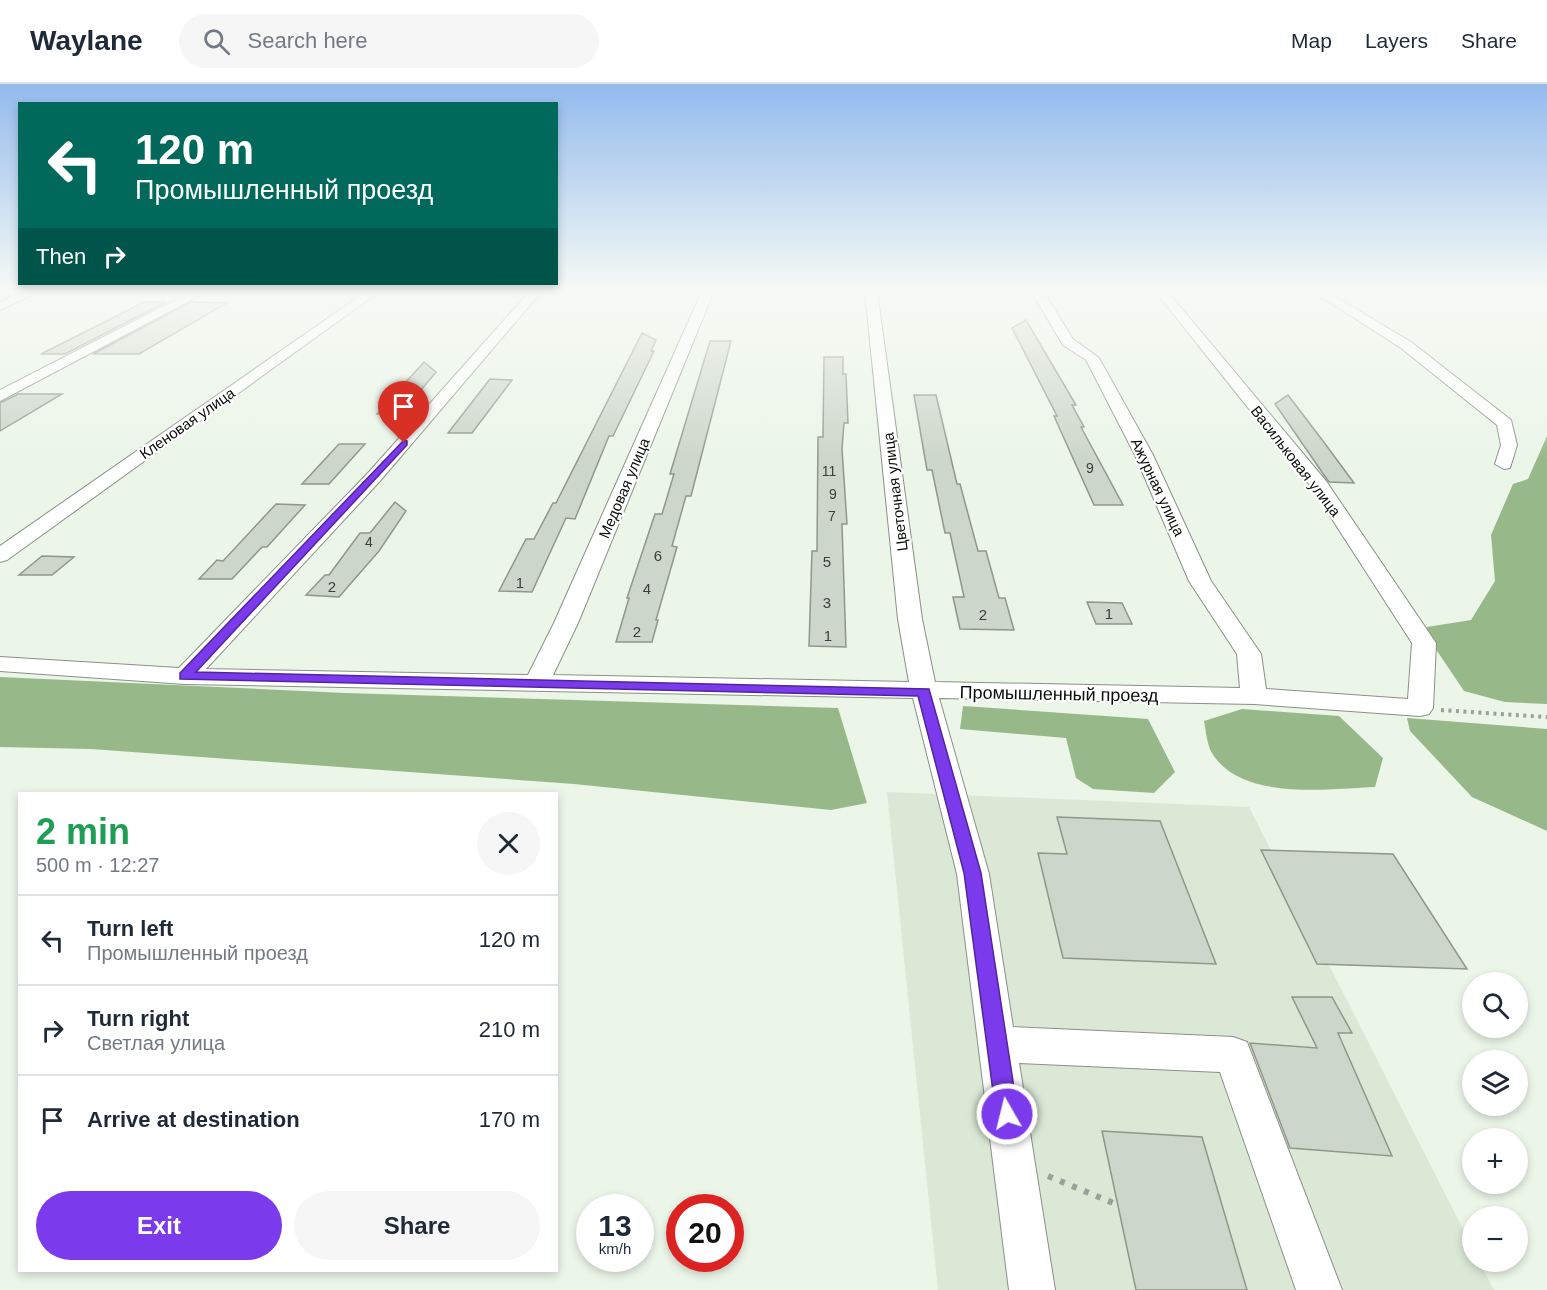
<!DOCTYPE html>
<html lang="en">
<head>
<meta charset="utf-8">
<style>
  body { margin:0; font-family:Helvetica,sans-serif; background:#f6f6f7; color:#1f2937; height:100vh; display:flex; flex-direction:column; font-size:22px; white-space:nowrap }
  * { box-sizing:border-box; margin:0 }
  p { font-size:20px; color:#747a83 }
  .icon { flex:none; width:33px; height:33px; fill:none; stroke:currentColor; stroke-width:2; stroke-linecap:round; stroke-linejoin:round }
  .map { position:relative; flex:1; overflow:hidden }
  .sheet { position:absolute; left:18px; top:708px; width:540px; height:480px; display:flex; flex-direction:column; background:#fff; border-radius:0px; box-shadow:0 3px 9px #0003 }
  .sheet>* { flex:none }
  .banner { position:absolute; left:18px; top:18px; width:540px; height:183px; border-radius:0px; box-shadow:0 3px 9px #0003; background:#00695c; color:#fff; overflow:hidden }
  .fabs { position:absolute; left:1462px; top:888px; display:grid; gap:12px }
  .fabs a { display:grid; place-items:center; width:66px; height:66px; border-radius:50%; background:#fff; box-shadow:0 3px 9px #0003; font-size:30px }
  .speed { position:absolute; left:576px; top:1110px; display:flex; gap:12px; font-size:30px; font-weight:700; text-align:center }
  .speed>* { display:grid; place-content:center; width:78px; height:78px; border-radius:50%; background:#fff; box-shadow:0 3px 9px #0003; line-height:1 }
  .speed small { font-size:15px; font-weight:400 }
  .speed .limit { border:9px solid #d22; background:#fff; color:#111 }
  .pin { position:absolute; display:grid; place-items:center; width:51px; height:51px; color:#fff; margin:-62px -26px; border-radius:50% 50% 50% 0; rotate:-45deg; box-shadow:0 0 6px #0007 }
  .pin .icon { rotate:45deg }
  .me { position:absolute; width:66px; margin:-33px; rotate:352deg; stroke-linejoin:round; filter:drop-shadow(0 0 4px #0008) }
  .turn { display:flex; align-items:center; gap:21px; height:126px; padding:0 18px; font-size:27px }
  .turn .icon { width:78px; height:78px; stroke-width:2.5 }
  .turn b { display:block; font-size:42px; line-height:51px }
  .then { display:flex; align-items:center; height:57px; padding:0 18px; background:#0003; gap:12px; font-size:22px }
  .round { display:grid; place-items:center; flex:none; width:63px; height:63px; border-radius:32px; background:#f6f6f7 }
  .overview { display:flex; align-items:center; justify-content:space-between; height:102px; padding:0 18px }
  h1 { font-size:36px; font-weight:600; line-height:45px; color:#1e9e55 }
  .action { display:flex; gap:12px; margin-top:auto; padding:12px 18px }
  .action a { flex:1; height:69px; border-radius:36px; background:#7c3aed; color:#fff; font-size:24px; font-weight:600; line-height:69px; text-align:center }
  .action a+a { background:#f6f6f7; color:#1f2937 }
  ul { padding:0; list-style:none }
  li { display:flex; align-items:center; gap:18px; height:90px; padding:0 18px; border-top:2px solid #e0e1e3 }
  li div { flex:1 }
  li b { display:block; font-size:22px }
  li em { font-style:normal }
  header { display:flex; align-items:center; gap:36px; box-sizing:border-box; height:84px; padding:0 30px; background:#fff; border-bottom:2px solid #e0e1e3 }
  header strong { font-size:28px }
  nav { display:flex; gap:33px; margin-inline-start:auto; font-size:21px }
  .search { width:420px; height:54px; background:#f6f6f7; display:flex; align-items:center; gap:15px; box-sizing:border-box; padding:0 21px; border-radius:33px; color:#747a83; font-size:22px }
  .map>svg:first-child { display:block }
  .built { fill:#dbe8d6 }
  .forest { fill:#97b98a }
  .building { fill:#cdd6ca; stroke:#8f978c; stroke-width:1.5 }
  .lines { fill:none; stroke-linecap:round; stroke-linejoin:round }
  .minor-casing { stroke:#899186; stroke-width:2 }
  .path-far1 { stroke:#9aa198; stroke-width:4; stroke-dasharray:3 4.5; stroke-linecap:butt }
  .path { stroke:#9aa198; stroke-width:6; stroke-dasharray:5 8; stroke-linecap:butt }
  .minor { fill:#fff; fill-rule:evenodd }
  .route { fill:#7c3aed; stroke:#51269a; stroke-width:1.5 }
  .labels { text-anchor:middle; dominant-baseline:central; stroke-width:4.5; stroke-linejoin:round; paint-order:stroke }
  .far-number-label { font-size:14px; fill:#3b3f39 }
  .far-street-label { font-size:15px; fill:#0a0d09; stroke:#fff }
  .number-label { font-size:15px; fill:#3b3f39 }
  .street-label { font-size:18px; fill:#0a0d09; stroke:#fff }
</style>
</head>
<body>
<header>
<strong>Waylane</strong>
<div class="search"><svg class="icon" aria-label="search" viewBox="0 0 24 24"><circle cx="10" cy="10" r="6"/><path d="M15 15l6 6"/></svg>Search here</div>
<nav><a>Map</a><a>Layers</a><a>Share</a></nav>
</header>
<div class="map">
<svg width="1547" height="1206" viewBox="0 0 1547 1206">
  <rect width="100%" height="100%" fill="#ebf5e8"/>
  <path class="built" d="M887 708 1249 723 1473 1165V1178H1479L1494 1206H938Z"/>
  <path class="forest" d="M1547 352V620L1505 618 1464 607 1427 552V543L1471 536 1495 497 1491 451 1513 400 1528 395Z
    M0 593 345 609 838 624 867 719 831 726 574 700 91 665 0 663Z
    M963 622 1148 635 1175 688 1154 709 1093 705 1076 694 1066 654 960 645Z
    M1242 625 1339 632 1383 674 1375 703C1326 705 1241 717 1212 669 1207 661 1206 647 1204 637Z
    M1407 634 1547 645V747L1472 713 1410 647Z"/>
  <path class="building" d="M144 218H166L65 270H41Z
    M191 218 227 219 139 270H93Z
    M1026 236 1076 321H1072L1084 343H1081L1123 421H1094L1054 332H1057L1012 244Z
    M642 249 656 256 651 267H654L613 352H609L575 435 566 434 532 508 499 507 526 455H534L553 419H556Z
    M710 257H731L691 412H686L672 462 677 463 656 536H658L652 558H616L629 514H627L655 430H662L674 390H670Z
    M824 273H843V290H846L848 339H844L842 365 847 440H842L846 563 809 562 812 467H817L818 353H823Z
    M424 278 436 288 401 330H377Z
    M490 295 512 296 472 349H448Z
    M18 310H62L0 347V319Z
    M914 311H936L957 400H960L978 467H986L999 514H1005L1014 546 960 545 953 513H964L950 449H945L932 386H927Z
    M1288 311 1323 357 1354 399 1329 398 1324 391 1275 320Z
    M339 360H365L329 400H302Z
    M395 418 406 427 379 467 339 513 306 511 325 491H329L360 449H370Z
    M276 420 305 421 267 463H262L232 495H199L217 476 223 477Z
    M42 472 74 473 52 491H19Z
    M1087 518 1122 519 1132 540H1096Z
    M1057 733 1160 737 1216 880 1063 874 1038 769 1067 770Z
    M1261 766 1393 770 1467 885 1317 880Z
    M1292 913H1332L1352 949H1338L1392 1072 1290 1064 1250 959 1317 964Z
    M1102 1047 1202 1053 1247 1206H1136Z"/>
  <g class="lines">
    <g class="minor-casing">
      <path id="minor" d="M24 207H40L0 226V218Z
        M193 207H208L0 317V306Z
        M367 207H380L7 476 0 478V462Z
        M530 207H542L380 397 206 585 528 591 554 539 702 207H714L578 539 553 591 909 598 898 535 865 207H877L922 535 935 598 1240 604 1237 570 1189 497 1135 371 1086 276 1063 261 1031 207H1043L1073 255 1099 274 1153 371 1211 497 1261 570 1266 605 1408 615 1412 559 1312 404 1155 207H1167L1326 397 1436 559 1433 624 1429 630 1420 632 1254 620 939 614 989 790 1013 943 1233 953 1247 958 1342 1206H1296L1220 988 1019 979 1055 1206H1009L957 790 913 614 185 600 0 587V573L179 584 368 389Z
        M1312 207H1326L1411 258 1511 336 1517 361 1510 384 1504 385 1495 380 1501 361 1497 341 1401 264Z"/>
    </g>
    <path class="path-far1" d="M1441 626 1547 633"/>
    <path class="path" d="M1048 1092 1118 1121"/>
    <use href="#minor" class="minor"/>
  </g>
  <linearGradient id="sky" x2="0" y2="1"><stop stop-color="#93baee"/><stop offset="0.55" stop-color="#f6faf5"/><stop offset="1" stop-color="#f6faf5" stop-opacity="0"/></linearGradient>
  <rect width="1547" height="376" fill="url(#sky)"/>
  <path class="route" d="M404 356 407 357V361L196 588 929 605 981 789 1018 1030 1015 1038 1007 1041 1000 1038 996 1030 964 789 918 612 180 595V589Z"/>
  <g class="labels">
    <g class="far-number-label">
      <text x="1090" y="384">9</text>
      <text x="829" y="387">11</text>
      <text x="833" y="410">9</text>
      <text x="832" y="432">7</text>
      <text x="369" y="458">4</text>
    </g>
    <g class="far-street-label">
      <text transform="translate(187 339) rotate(-35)">Кленовая улица</text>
      <text transform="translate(1296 377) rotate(52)">Васильковая улица</text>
      <text transform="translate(1158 403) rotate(65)">Ажурная улица</text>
      <text transform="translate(624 404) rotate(-67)">Медовая улица</text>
      <text transform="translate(895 408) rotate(-97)">Цветочная улица</text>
    </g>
    <g class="number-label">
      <text x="658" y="471">6</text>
      <text x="827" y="477">5</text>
      <text x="520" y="498">1</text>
      <text x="332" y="502">2</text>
      <text x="647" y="504">4</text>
      <text x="827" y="518">3</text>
      <text x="1109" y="529">1</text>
      <text x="983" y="530">2</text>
      <text x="637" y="547">2</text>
      <text x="828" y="551">1</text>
    </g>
    <g class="street-label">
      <text transform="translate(1059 610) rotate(1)">Промышленный проезд</text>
    </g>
  </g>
</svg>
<div class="fabs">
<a><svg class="icon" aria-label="search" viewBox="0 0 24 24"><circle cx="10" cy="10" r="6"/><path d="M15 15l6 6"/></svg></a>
<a><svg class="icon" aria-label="layers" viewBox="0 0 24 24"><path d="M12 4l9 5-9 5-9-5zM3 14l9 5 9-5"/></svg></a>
<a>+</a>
<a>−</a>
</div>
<div class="speed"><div>13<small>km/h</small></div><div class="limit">20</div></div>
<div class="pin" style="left:404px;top:359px;background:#d93025"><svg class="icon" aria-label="arrive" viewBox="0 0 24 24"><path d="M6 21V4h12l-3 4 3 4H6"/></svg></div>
<svg class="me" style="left:1007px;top:1030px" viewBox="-20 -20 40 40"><circle r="17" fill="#7c3aed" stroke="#fff" stroke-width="3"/><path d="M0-11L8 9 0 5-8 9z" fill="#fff"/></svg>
<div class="banner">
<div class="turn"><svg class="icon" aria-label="left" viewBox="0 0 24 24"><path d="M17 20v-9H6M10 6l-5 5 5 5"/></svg><div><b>120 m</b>Промышленный проезд</div></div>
<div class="then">Then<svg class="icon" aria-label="right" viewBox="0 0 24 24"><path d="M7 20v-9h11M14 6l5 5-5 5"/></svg></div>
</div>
<section class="sheet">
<div class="overview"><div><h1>2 min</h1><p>500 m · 12:27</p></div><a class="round"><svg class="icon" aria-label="close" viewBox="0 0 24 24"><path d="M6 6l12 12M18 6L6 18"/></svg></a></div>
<ul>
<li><svg class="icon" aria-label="left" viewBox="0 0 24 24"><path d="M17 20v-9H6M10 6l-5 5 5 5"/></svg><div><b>Turn left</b><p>Промышленный проезд</p></div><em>120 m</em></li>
<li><svg class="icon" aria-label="right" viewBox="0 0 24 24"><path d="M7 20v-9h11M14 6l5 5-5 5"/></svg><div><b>Turn right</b><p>Светлая улица</p></div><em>210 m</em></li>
<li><svg class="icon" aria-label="arrive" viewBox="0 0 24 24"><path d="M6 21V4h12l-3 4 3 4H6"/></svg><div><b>Arrive at destination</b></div><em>170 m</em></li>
</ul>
<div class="action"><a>Exit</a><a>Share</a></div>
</section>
</div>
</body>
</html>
